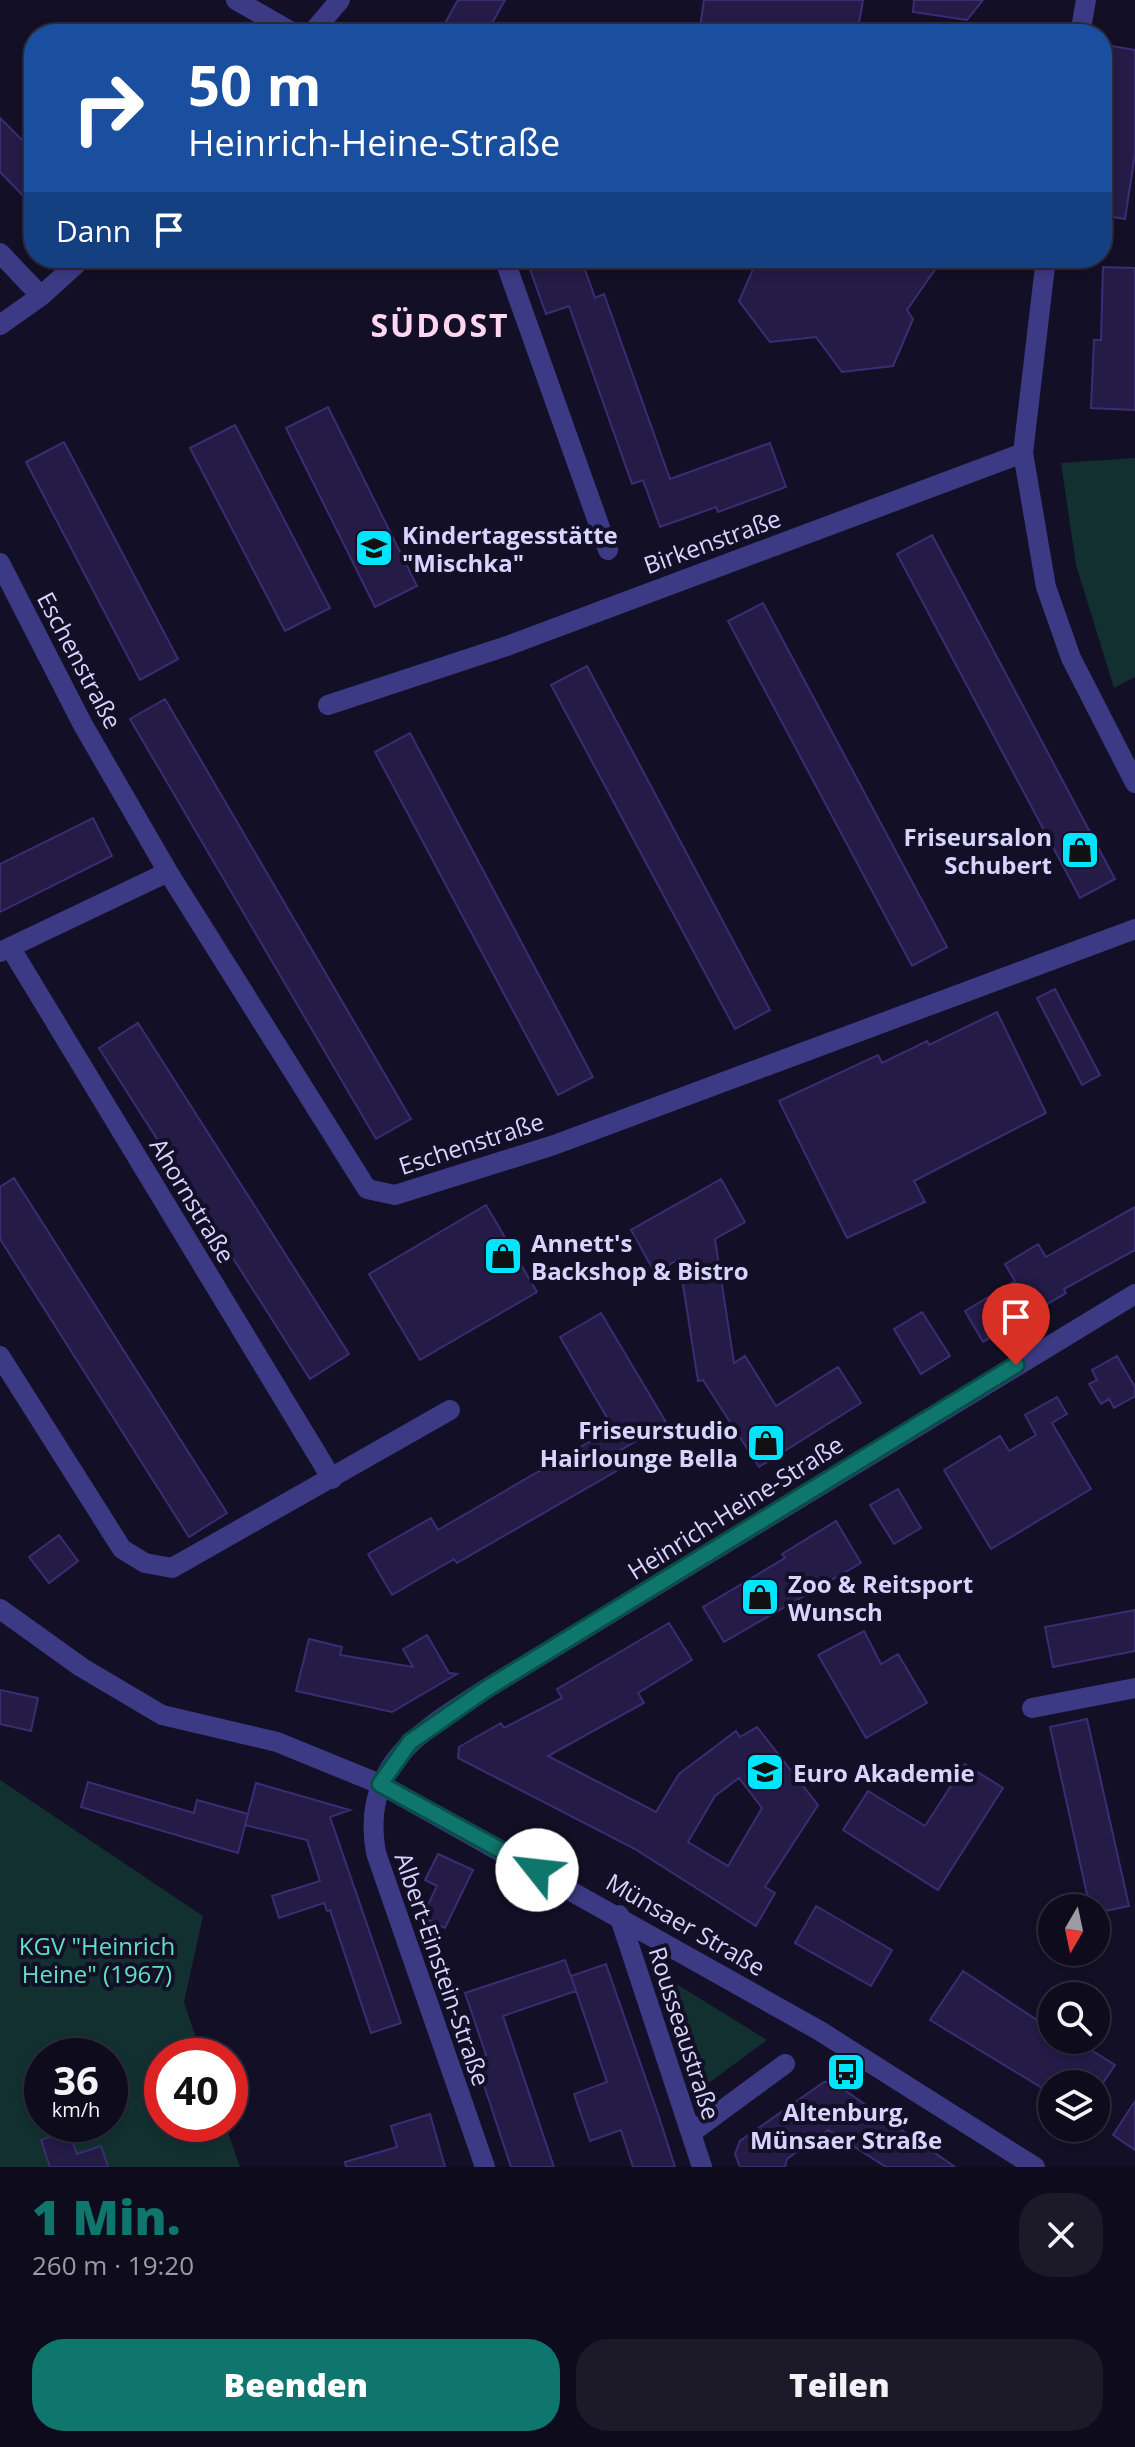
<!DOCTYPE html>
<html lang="de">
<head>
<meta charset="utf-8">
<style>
  body { margin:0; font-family:"Open Sans",sans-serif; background:#1c1929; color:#f1f3f6; height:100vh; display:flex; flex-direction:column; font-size:30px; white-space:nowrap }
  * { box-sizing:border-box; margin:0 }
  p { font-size:26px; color:#9b9ba3 }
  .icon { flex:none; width:44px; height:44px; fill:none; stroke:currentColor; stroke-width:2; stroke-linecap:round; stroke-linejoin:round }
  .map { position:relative; height:2167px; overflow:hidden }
  .details { display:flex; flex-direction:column; background:#0e0b1c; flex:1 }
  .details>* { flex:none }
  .top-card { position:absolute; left:24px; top:24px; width:1088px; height:244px; border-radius:32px; box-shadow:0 4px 12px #0003,0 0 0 2px #2e2b3b; background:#1a4fa0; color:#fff; overflow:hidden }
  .needle { width:52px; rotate:189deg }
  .buttons { position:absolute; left:1038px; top:1894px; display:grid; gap:16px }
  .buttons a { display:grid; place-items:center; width:72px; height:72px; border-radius:50%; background:#0e0b1c; box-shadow:0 4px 12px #0003,0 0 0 2px #2e2b3b; font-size:40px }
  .speed { position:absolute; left:24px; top:2038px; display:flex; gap:16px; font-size:40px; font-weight:700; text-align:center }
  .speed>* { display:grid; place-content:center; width:104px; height:104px; border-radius:50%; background:#0e0b1c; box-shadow:0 4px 12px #0003,0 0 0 2px #2e2b3b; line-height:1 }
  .speed small { font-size:20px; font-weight:400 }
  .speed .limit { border:12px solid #d22; background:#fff; color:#111 }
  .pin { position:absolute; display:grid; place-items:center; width:68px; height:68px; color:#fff; margin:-82px -34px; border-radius:50% 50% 50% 0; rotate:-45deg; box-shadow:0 0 8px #0007 }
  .pin .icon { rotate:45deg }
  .me { position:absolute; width:88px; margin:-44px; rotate:299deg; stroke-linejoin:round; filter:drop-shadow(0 0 6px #0008) }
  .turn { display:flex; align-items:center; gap:28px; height:168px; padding:0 32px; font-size:36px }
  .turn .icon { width:104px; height:104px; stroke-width:2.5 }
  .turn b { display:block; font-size:56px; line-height:68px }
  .then { display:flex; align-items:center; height:76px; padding:0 32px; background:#0003; gap:16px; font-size:30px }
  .round { display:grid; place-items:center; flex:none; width:84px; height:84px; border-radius:32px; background:#1c1929 }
  .overview { display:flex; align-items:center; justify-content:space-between; height:136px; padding:0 32px }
  h1 { font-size:48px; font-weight:800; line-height:60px; color:#0f766e }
  .action { display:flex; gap:16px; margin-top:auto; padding:16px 32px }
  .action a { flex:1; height:92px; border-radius:32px; background:#0f766e; color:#fff; font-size:32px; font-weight:800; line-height:92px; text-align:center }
  .action a+a { background:#1c1929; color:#f1f3f6 }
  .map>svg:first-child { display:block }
  .green { fill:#12302f; fill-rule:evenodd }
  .building { fill:#241b47; stroke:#3b2d73; stroke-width:2; fill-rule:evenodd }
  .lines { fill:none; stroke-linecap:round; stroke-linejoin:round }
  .minor { stroke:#3d3a85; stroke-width:20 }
  .route-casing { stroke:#0a4d48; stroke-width:20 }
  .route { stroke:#0f766e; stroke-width:14 }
  .labels { text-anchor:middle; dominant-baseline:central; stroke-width:8; stroke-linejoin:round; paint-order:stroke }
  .poi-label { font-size:24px; font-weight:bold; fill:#d9d4ff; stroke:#130f26; text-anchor:start }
  .street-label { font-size:24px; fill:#d9d4ff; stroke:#130f26 }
  .park-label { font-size:24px; fill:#5fe0c0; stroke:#130f26 }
  .district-label { font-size:32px; font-weight:bold; letter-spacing:2px; fill:#ffd6f0; stroke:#130f26 }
</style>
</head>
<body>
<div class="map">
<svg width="1135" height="2167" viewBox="0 0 1135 2167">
  <rect width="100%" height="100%" fill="#130f26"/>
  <path class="green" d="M1135 458V677L1114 688 1076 565 1061 463Z
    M0 1780 203 1916 184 2002 202 2056H162V2124H225L240 2167H0ZM42 2056H110V2124H42Z
    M662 1975 767 2040 702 2088Z"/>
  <path class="building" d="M458 0H505L486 34H459L444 25Z
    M704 0H863L857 34H699Z
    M914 0H983L967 20 913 12Z
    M1112 46 1135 50V154L1125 219 1102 215V108Z
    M0 118 34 152V207L0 172Z
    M526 258H581L595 298 604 294 670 479 770 443 786 487 718 512 716 507 660 527 643 480 632 484 569 306 546 314Z
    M758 258H844L845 268 889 263 893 258H943L907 310 913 319 893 366 842 372 816 337 770 342 739 301Z
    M1103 267 1135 268V410L1091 408 1094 340H1101Z
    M328 407 417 586 375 607 286 428Z
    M235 425 330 608 285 631 190 448Z
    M64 442 178 659 140 680 26 462Z
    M932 535 1115 879 1080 898 897 554Z
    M763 603 947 947 912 966 728 621Z
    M587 666 770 1010 735 1029 551 685Z
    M165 699 411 1119 376 1139 130 719Z
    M410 733 593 1077 558 1095 375 752Z
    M93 818 112 856 0 912V864Z
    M1055 989 1100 1075 1082 1085 1037 998Z
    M997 1012 1046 1113 914 1181 925 1202 847 1238 779 1101 878 1055 882 1063 927 1041 929 1045Z
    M138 1023 349 1354 310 1379 99 1048Z
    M14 1178 227 1513 189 1537 0 1239V1187Z
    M721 1179 745 1222 715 1239 734 1363 745 1356 776 1406 838 1367 861 1403 759 1467 703 1380 698 1381 679 1259 655 1273 631 1230Z
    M486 1205 537 1292 420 1360 369 1274Z
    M1135 1207V1250L1064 1289 1066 1293 983 1342 965 1311 1015 1281 1005 1264 1038 1244 1046 1257Z
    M922 1312 950 1356 921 1374 894 1329Z
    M601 1313 667 1424 619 1451 627 1465 457 1563 454 1559 392 1595 368 1554 431 1518 438 1530 613 1428 560 1337Z
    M1117 1356 1135 1387V1396L1114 1408 1109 1399 1101 1404 1089 1384 1097 1380 1092 1370Z
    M1057 1397 1067 1414 1052 1423 1091 1489 991 1549 944 1470 1000 1436 1009 1451 1036 1435 1025 1415Z
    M898 1489 921 1528 894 1544 870 1505Z
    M836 1521 861 1563 724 1642 703 1607 785 1558 782 1554Z
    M59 1535 78 1561 49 1583 29 1557Z
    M1135 1610V1651L1053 1667 1045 1627Z
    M669 1623 692 1660 638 1693 644 1703 548 1756 656 1812 679 1774 736 1731 740 1737 757 1727 818 1805 765 1887 775 1893 756 1926 635 1849 458 1758 459 1747 501 1723 504 1728 562 1698 557 1689ZM739 1778 762 1808 728 1866 688 1842 715 1796Z
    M864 1631 881 1664 898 1654 927 1703 866 1738 818 1655Z
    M427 1635 449 1673 457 1674 392 1712 296 1691 309 1639 342 1647 340 1655 413 1667 403 1649Z
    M0 1690 38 1698 31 1731 0 1724Z
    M1087 1719 1129 1906 1096 1913V1908H1090L1050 1727Z
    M965 1764 1003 1788 938 1890 843 1830 868 1791 925 1826Z
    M88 1782 194 1813 197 1800 248 1814 238 1853 81 1807Z
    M256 1783 350 1810 330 1817 401 2023 371 2033 330 1910 327 1911 324 1903 279 1918 272 1896 320 1881 307 1840 245 1825Z
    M438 1854 473 1870 445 1928 422 1917 437 1886 425 1880Z
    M816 1906 892 1950 871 1986 795 1943Z
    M565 1960 576 1991 503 2016 554 2167H511L475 2058 486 2055 465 1993Z
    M606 1964 659 2117 675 2167H633L621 2130 590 2141 574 2094 607 2082 571 1976Z
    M963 1971 1052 2030V2040H1075L1115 2065 1102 2084H1052V2094L930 2020Z
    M824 2082H833L955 2167H886L828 2130 787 2159 785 2167H740L735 2154 740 2141Z
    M1135 2101V2150L1113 2135Z
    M430 2114 445 2167H346L345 2162 397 2147 391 2126Z
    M68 2130 77 2154 101 2146 108 2167H50L41 2140Z"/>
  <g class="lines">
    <path class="minor" d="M236 0 295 34
      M311 34 340 0
      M1080 34 1086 0
      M0 253 41 296
      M504 258 608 550
      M1046 258 1023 453 1046 587 1071 658 1135 783
      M0 325 41 296 83 258
      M0 563 83 725 168 872 367 1189 395 1195 554 1145 1135 929
      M328 705 507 646 1023 453
      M10 947 332 1479
      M0 952 168 872
      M0 1356 122 1549 145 1563 172 1568 450 1410
      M0 1609 81 1667 162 1715 277 1742 380 1784 820 2031 1035 2167
      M1032 1708 1135 1688
      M619 1915 702 2167
      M691 2133 785 2064
      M485 2167 376 1853C360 1765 421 1731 486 1689L1135 1294"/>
  </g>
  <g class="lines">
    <g class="route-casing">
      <path id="route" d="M537 1870 380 1784 410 1742 486 1689 1016 1365"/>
    </g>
    <use href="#route" class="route"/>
  </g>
  <defs>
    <g id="school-square" transform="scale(2)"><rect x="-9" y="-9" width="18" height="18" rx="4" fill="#00e5ff" stroke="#130f26"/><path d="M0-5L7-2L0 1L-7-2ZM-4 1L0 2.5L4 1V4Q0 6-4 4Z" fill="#111"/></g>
    <g id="shop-square" transform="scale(2)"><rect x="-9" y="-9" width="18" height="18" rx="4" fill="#00e5ff" stroke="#130f26"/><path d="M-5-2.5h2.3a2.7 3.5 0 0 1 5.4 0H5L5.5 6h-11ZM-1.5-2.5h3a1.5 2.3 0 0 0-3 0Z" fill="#111"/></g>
    <g id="bus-square" transform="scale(2)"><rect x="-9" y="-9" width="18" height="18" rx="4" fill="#00e5ff" stroke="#130f26"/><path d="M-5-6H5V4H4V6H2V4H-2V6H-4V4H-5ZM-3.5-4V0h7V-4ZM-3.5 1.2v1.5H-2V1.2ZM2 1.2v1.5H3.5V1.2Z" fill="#111"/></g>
  </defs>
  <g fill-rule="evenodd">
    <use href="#school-square" x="374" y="548"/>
    <use href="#shop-square" x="1080" y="850"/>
    <use href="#shop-square" x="503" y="1256"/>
    <use href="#shop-square" x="766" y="1443"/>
    <use href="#shop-square" x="760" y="1597"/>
    <use href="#school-square" x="765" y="1772"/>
    <use href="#bus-square" x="846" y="2072"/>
  </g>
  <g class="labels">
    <g class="poi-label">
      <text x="402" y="534">Kindertagesstätte<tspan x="402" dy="28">"Mischka"</tspan></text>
      <text x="1052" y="836" text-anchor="end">Friseursalon<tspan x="1052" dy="28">Schubert</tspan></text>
      <text x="531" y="1242">Annett's<tspan x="531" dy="28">Backshop &amp; Bistro</tspan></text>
      <text x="738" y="1429" text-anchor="end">Friseurstudio<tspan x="738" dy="28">Hairlounge Bella</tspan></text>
      <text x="788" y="1583">Zoo &amp; Reitsport<tspan x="788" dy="28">Wunsch</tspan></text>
      <text x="793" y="1772">Euro Akademie</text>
      <text x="846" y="2111" text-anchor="middle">Altenburg,<tspan x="846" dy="28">Münsaer Straße</tspan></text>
    </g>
    <g class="street-label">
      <text transform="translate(712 541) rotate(-20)">Birkenstraße</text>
      <text transform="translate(80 660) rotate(62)">Eschenstraße</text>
      <text transform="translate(471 1143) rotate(-18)">Eschenstraße</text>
      <text transform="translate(193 1200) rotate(59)">Ahornstraße</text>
      <text transform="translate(735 1507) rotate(-32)">Heinrich-Heine-Straße</text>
      <text transform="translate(686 1924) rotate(30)">Münsaer Straße</text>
      <text transform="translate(443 1969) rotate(71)">Albert-Einstein-Straße</text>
      <text transform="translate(685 2033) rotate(72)">Rousseaustraße</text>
    </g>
    <g class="park-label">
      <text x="97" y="1945">KGV "Heinrich<tspan x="97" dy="28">Heine" (1967)</tspan></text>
    </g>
    <g class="district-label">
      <text x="440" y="324">SÜDOST</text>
    </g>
  </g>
</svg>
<div class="buttons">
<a><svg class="needle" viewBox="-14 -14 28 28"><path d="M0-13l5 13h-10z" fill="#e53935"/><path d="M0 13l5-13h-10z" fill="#9b9ba3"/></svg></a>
<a><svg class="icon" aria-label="search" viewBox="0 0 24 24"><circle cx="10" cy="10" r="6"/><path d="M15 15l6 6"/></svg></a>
<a><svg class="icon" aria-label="layers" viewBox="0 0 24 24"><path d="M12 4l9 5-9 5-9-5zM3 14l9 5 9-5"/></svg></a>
</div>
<div class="speed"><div>36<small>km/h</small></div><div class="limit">40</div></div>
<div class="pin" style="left:1016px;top:1365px;background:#d93025"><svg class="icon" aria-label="arrive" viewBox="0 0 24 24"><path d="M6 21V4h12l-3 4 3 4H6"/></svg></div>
<svg class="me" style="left:537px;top:1870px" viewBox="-20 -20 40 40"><circle r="19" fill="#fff"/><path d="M0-13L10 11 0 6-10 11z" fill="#0f766e"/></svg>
<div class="top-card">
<div class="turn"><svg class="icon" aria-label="right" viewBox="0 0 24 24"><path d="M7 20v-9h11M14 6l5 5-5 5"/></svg><div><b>50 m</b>Heinrich-Heine-Straße</div></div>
<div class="then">Dann<svg class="icon" aria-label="arrive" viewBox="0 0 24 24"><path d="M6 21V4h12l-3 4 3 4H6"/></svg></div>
</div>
</div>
<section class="details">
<div class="overview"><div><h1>1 Min.</h1><p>260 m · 19:20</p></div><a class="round"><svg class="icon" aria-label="close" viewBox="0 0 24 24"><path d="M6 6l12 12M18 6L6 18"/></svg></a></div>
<div class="action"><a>Beenden</a><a>Teilen</a></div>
</section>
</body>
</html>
